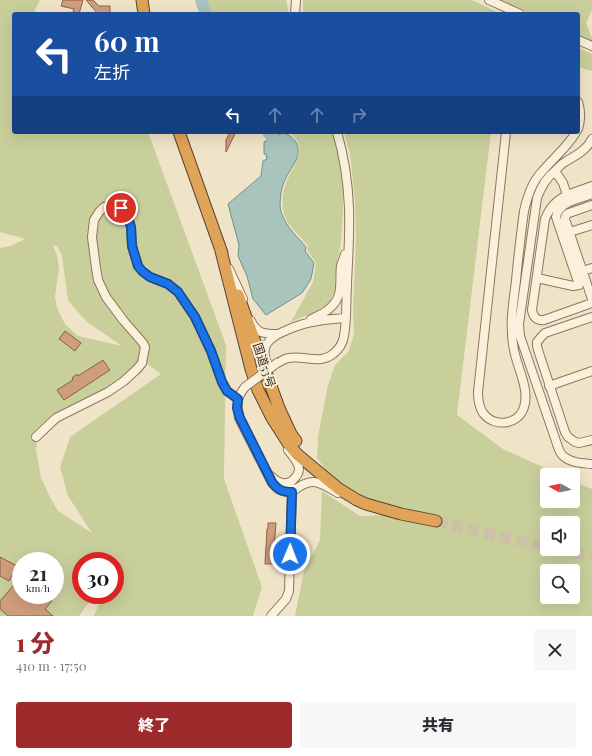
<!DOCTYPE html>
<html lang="ja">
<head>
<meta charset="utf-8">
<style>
  body { margin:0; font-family:"Playfair Display","Noto Sans JP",serif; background:#f7f7f7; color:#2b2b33; height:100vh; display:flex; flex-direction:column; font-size:15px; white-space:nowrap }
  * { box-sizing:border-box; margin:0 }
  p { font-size:13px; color:#7c7c81 }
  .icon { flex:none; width:22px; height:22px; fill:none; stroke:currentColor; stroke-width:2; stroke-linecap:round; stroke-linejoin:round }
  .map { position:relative; height:616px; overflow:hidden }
  .sheet { display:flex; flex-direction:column; background:#fff; flex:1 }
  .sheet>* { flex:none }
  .banner { position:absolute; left:12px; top:12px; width:568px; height:122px; border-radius:4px; box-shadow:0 4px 16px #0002; background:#1a4fa0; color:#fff; overflow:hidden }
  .needle { width:26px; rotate:278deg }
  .controls { position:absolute; left:540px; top:468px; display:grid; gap:8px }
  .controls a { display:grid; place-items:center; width:40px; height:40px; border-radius:4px; background:#fff; box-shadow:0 4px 16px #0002; font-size:20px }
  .speed { position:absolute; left:12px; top:552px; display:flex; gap:8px; font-size:20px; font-weight:700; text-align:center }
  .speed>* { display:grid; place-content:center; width:52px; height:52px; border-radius:50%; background:#fff; box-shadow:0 4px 16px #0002; line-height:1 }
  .speed small { font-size:10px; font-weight:400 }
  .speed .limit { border:6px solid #d22; background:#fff; color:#111 }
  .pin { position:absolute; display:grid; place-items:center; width:34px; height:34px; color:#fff; margin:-17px; border:2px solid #fff; border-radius:50%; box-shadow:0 1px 4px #0007 }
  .me { position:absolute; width:44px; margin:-22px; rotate:1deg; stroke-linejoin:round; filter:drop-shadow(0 0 3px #0008) }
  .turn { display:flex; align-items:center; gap:14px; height:84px; padding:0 16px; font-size:18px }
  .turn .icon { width:52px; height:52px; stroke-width:2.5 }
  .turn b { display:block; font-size:28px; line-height:34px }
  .lanes { display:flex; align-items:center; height:38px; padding:0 16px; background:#0003; justify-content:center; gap:20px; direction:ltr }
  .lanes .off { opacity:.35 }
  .round { display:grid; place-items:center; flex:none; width:42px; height:42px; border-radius:4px; background:#f7f7f7 }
  .headline { display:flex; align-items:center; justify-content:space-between; height:68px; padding:0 16px }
  h1 { font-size:24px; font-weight:800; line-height:30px; color:#9e2a2b }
  .button { display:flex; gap:8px; margin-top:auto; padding:8px 16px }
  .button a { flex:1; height:46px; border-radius:4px; background:#9e2a2b; color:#fff; font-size:16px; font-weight:800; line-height:46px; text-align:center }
  .button a+a { background:#f7f7f7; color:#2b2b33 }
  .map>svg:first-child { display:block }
  .green { fill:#c9cf9b; fill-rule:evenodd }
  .water { fill:#a9c4bc; stroke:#6f938a }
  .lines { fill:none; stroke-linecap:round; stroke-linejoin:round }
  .river { stroke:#a9c4bc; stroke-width:12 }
  .building { fill:#cf9f7d; stroke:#8d5f41 }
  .highway-tunnel { stroke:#ccc0a6; stroke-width:11; stroke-dasharray:11 5.5; stroke-linecap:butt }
  .minor-casing { stroke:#8d765c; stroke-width:10 }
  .highway-casing { stroke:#5b4430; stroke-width:13 }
  .minor { stroke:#faf1dc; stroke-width:8 }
  .highway { stroke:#e0a458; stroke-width:11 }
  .minor-bridge-casing { stroke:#8d765c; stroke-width:10; stroke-linecap:butt }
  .minor-bridge { stroke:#faf1dc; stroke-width:8 }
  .route-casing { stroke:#114b97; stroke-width:10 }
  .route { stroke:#1a73e8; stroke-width:7 }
  .labels { text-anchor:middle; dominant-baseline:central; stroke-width:4; stroke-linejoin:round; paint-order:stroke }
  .street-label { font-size:12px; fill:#3d2e20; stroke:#f7eed8 }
</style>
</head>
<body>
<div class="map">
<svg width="592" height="616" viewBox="0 0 592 616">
  <rect width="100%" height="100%" fill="#f0e4c8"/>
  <path class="green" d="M0 0H40L33 14H14V132H148L226 345 224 479 262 587 253 616H94L103 595H115V561H109V558L108 561H81V595H94L79 616H0V248L10 246 25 239 0 232ZM53 246H57L62 256 68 301 87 322 122 346 78 336 65 324 57 308 55 297 59 268 57 255ZM147 364 161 374 70 437 60 467 68 496 92 533 58 511 51 499 41 478 36 450 37 443 46 430 141 373 145 368ZM21 561H55V595H21Z
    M204 0H286L289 14H210Z
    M303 0H472L502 14H303Z
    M500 0H592V10L586 23 592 38V41L578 35V14H532Z
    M578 48 592 54V71L578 67Z
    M287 132H332L337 149 343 187V211L341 242 336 269 335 290 329 303 314 312 291 322 313 282 316 263 307 250 308 246C303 239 287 224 285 217 281 206 282 193 286 183 291 169 306 155 296 139 294 135 292 134 287 132Z
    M344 132H491L457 415 503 449 560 475H547V501H573V481L592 489V616H295L304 571 320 540 322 491 360 516 384 515 385 506 342 485 328 473 317 458 318 436 328 385 335 365 349 351 354 334 353 312 356 235 355 204 350 154ZM547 523H573V549H547ZM547 571H573V597H547Z"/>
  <path class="water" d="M282 133C294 135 301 145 297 158 294 166 287 174 284 182 281 189 280 198 280 206 282 223 295 234 306 247L305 251 314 263 311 279 302 293 266 315 253 299 247 276 238 256 239 245 228 204 261 176 263 161 267 159 266 154H264V142Z"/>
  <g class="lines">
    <path class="river" d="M201 0 206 14
      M268 132 273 138"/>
  </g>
  <path class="building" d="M63 0H83L79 14 73 12 74 9 61 6Z
    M86 0H93L99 6H110V14H98Z
    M230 132 235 134 226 152V140Z
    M65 331 81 343 75 351 59 339Z
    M103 360 110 370 64 400 57 390 73 380 72 378 77 374 78 376Z
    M268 523H276L274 547H285L284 564H265L267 529H268Z
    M0 557 17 566 9 581 0 576Z
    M21 577V595H32L41 603 47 597 52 601 45 609 53 616H8L0 609V601Z"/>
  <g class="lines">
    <path class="highway-tunnel" d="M436 521 547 547
      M558 549 592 557"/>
    <g class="minor-casing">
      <path id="minor" d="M489 0 520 14
        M295 14 296 0
        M578 40 592 46
        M578 102C581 111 581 119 578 129
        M506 132 478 392C478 399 479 407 483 413 494 428 519 425 524 407 530 390 517 367 514 350 509 327 513 304 516 281 518 257 521 234 524 211 527 198 531 184 540 174 551 160 567 148 576 132
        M555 171C558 168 561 164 565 162 576 155 586 151 592 139
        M592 186 567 195 563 183 555 171C546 178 541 187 537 198L519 324 520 336 558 447C559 450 561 454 563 456 571 463 582 463 592 464
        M567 195C556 201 550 207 545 219L532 310C533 317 537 321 544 320L592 303
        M592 205 569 213C566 214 565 216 565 219L592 299
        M570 232 592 225
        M229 269 243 299
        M583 271 592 268
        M537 278 573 286 579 285 556 217C559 201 580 199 592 194
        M592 317 545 333 542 336 537 342V346L538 350 565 432 568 437 575 442 579 443 592 440
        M311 319C317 316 325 313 330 308 344 296 339 282 341 266 342 262 344 258 345 254
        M251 321C257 334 265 334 278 334
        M267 363C265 359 264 352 265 348 269 333 304 323 318 321 327 319 336 319 346 318
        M277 363C280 362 283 360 285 359 301 353 317 366 333 354 338 350 343 343 344 336 347 319 346 301 347 284 348 259 350 233 349 208 348 182 344 156 337 132
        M549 386 592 371
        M245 387C236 398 237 405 239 418L272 483C278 490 282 492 292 492 311 476 318 481 338 493
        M36 437 56 418 108 392 124 381 137 369 142 363 145 347 143 343 123 320 106 297 98 280 96 268 92 237 94 220 99 212 104 207 110 205H115L121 208 126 212 131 227 132 246 138 266 142 271 150 277 168 284 178 292 195 317 211 351 222 382 227 391 238 399
        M271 476C277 482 285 487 293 480 296 477 299 474 299 469 299 463 292 455 288 450
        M271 616 286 599 289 591 292 492 291 487"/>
    </g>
    <g class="highway-casing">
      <path id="highway" d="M142 0 144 14
        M179 132 222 253
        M220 247 251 369 258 390 272 418 290 446 298 455 328 480 339 489 357 500 366 504 401 514 436 521
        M238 295 279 408 291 434 296 441"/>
    </g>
    <use href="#minor" class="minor"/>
    <use href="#highway" class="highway"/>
    <g class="minor-bridge-casing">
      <path id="minor-bridge" d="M245 387 277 363"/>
    </g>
    <use href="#minor-bridge" class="minor-bridge"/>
  </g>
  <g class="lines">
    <g class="route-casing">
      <path id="route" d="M121 208 126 212 131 227 132 246 138 266 142 271 150 277 168 284 178 292 195 317 211 351 222 382 227 391 238 399 237 408 240 418 272 482C278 490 282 492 292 492L290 554"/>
    </g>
    <use href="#route" class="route"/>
  </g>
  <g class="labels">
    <g class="street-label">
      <text transform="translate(265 365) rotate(72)">国道53号</text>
    </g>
  </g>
</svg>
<div class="controls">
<a><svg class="needle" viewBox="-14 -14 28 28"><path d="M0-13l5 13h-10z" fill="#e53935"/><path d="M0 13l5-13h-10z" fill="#7c7c81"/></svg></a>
<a><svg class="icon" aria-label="sound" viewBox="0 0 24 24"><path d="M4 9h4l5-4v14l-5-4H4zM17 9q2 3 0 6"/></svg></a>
<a><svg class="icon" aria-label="search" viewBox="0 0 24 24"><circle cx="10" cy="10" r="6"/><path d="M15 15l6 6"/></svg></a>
</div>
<div class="speed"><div>21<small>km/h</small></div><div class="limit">30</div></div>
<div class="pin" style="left:121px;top:208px;background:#d93025"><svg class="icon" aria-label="arrive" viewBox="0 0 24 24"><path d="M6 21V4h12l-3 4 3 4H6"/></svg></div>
<svg class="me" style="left:290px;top:554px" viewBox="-20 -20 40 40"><circle r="17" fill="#1a73e8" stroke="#fff" stroke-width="3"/><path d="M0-11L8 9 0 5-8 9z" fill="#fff"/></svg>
<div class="banner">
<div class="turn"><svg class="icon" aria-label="left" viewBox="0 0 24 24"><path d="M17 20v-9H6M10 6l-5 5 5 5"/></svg><div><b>60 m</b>左折</div></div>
<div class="lanes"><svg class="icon" aria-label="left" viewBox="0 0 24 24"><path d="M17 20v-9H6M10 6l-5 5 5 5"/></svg><svg class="icon off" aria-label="ahead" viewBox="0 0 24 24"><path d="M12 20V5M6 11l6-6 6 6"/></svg><svg class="icon off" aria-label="ahead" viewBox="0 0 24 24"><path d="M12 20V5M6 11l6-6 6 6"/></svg><svg class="icon off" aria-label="right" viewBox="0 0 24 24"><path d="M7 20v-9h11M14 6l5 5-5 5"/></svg></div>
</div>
</div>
<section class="sheet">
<div class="headline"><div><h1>1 分</h1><p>410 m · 17:50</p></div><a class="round"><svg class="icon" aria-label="close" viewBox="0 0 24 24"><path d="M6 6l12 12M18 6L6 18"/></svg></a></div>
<div class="button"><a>終了</a><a>共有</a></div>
</section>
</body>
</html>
